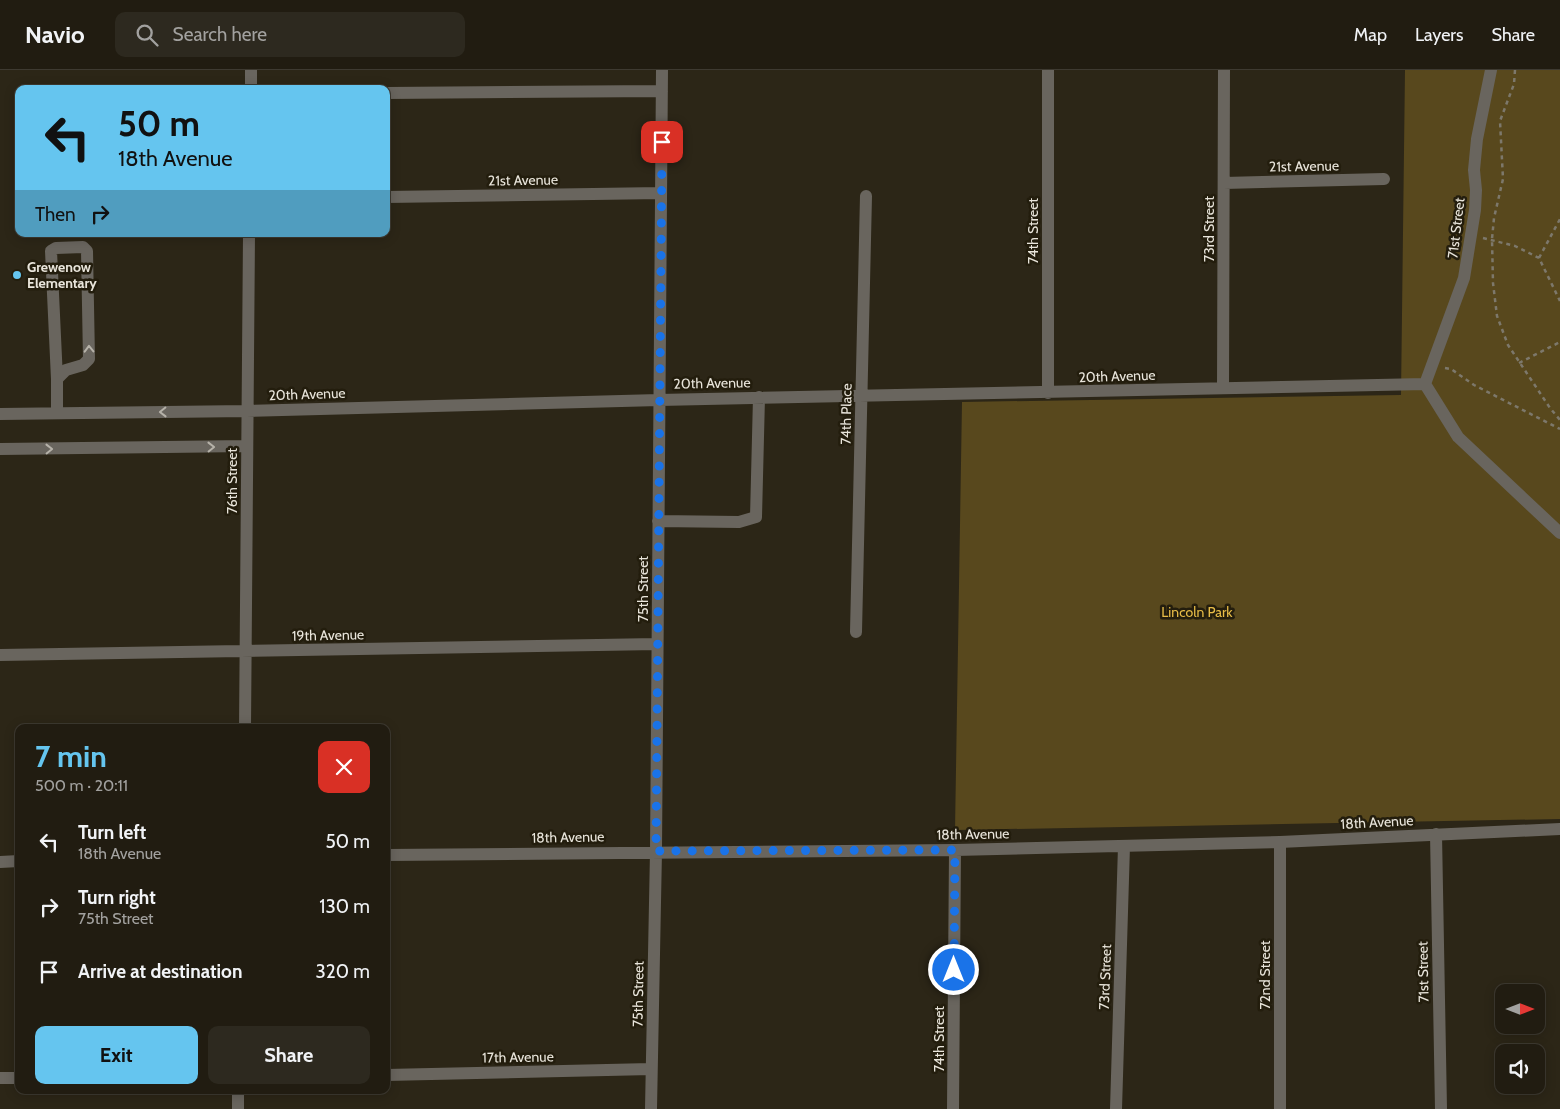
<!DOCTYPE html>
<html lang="en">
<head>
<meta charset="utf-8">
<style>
  body { margin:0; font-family:Cabin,sans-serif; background:#2d291f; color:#f1f3f6; height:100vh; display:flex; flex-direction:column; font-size:19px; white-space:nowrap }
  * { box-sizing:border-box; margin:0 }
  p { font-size:16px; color:#a2a19f }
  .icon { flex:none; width:28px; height:28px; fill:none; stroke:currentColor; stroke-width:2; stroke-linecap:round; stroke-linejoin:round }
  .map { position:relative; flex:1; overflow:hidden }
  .drawer { position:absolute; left:15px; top:654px; width:375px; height:370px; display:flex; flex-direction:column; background:#211c11; border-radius:10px; box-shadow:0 2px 12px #0003,0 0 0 1px #3e3a31 }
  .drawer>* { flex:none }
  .banner { position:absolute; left:15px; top:15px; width:375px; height:152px; border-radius:10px; box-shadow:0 2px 12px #0003,0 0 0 1px #3e3a31; background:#65c5ef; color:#111; overflow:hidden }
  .needle { width:32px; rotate:90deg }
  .controls { position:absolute; left:1495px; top:914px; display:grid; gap:10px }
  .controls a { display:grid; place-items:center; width:50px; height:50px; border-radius:10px; background:#211c11; box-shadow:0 2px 12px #0003,0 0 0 1px #3e3a31; font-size:25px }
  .pin { position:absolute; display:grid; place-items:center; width:42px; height:42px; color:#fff; margin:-21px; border-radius:10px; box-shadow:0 2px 8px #0006 }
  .me { position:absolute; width:55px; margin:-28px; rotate:0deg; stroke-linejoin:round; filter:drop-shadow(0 0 4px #0008) }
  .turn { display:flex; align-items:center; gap:18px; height:105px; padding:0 20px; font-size:22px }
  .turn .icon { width:65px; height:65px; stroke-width:2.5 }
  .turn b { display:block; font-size:35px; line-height:42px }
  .then { display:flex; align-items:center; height:48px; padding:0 20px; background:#0003; gap:10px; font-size:19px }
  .round { display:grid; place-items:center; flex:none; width:52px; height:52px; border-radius:10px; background:#2d291f }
  .overview { display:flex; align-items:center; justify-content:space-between; height:85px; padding:0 20px }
  h1 { font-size:30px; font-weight:700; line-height:38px; color:#65c5ef }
  .button { display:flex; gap:10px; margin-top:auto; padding:10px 20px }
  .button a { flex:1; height:58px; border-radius:10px; background:#65c5ef; color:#111; font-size:20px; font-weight:700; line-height:58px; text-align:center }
  .button a+a { background:#2d291f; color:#f1f3f6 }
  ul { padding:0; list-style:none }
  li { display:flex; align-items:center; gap:15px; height:65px; padding:0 20px }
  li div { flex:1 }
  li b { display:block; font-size:19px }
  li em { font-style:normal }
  header { display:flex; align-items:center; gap:30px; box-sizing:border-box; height:70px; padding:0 25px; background:#211c11; border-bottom:1px solid #3e3a31 }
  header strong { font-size:24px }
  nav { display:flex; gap:28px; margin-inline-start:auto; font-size:18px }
  .search { width:350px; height:45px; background:#2d291f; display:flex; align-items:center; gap:12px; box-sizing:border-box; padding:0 18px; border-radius:10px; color:#a2a19f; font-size:19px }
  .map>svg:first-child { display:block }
  .park { fill:#58481d }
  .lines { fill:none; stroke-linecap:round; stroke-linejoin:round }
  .path { stroke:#7d786b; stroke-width:2.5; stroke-dasharray:4 4; stroke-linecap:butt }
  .minor { stroke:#69655e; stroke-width:12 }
  .oneway { stroke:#b6b2a9 }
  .route { stroke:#1a73e8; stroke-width:9; stroke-dasharray:0 16.2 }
  .poi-dot { fill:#65c5ef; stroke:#231d0d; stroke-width:2 }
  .labels { text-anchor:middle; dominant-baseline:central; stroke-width:5; stroke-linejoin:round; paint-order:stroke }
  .street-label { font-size:14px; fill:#e9e5db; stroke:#231d0d }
  .poi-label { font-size:14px; font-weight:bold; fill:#e9e5db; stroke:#231d0d; text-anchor:start }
  .park-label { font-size:14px; fill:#e7bc47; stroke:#231d0d }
</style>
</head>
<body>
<header>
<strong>Navio</strong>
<div class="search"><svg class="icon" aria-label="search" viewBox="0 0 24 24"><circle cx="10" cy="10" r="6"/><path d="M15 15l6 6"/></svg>Search here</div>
<nav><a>Map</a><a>Layers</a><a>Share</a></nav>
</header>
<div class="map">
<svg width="1560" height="1039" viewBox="0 0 1560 1039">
  <rect width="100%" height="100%" fill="#2c2617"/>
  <path class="park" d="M1405 0H1560V749L955 760 962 332 1401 325Z"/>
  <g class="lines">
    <path class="path" d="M1515 0 1514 14 1500 51 1503 109 1494 148 1492 169 1493 213 1497 246 1508 275 1550 338 1560 350
      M1483 168 1515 176 1539 188 1560 231
      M1539 188 1560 149
      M1519 293 1560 272
      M1445 298 1451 299 1474 315 1560 359"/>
    <path class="minor" d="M251 19V0
      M386 23 662 21
      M1224 113 1384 109
      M386 127 661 123
      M1425 314 1464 208 1475 140 1476 120 1474 100 1477 69 1491 0
      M1425 314 1458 367 1560 463
      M1223 318 1224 0
      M1048 323V0
      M57 343V309L51 181 56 178 83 177 87 181 89 289 83 295 66 300 57 309
      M0 344 247 341 659 330 1425 314
      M0 379 247 376
      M658 451 739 452 756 447 759 327
      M856 562 866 126
      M0 585 657 574
      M245 658 249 164
      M1436 764 1441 1039
      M386 785 955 780 1280 772 1560 759
      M0 792 19 791
      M386 1005 651 999
      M0 1008H19
      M238 1020V1039
      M651 1039 656 781 662 0
      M953 1039 955 780
      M1116 1039 1124 776
      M1280 1039V772"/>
  </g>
  <defs><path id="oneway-chevron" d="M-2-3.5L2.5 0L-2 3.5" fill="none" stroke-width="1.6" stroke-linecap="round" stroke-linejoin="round" transform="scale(1.25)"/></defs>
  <g class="oneway">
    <use href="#oneway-chevron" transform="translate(89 279) rotate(-91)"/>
    <use href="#oneway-chevron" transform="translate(163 342) rotate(179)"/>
    <use href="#oneway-chevron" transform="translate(211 377) rotate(-1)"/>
    <use href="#oneway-chevron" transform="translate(49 379) rotate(-1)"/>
  </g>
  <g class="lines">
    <path class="route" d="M662 72 656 781 955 780 954 900"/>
  </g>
  <circle class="poi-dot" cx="17" cy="205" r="5"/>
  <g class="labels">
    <g class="street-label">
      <text transform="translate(1304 96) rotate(-1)">21st Avenue</text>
      <text transform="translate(523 110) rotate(-1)">21st Avenue</text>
      <text transform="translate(1456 158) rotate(-83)">71st Street</text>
      <text transform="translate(1209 159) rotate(-90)">73rd Street</text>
      <text transform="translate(1033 161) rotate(-90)">74th Street</text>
      <text transform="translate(1117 306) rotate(-2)">20th Avenue</text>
      <text transform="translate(712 313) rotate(-1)">20th Avenue</text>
      <text transform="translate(307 324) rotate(-2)">20th Avenue</text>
      <text transform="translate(846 344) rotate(-89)">74th Place</text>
      <text transform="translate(232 411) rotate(-90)">76th Street</text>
      <text transform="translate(643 519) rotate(-90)">75th Street</text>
      <text transform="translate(328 565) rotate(-1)">19th Avenue</text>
      <text transform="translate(1377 752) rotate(-3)">18th Avenue</text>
      <text transform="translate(973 764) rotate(-1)">18th Avenue</text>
      <text transform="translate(568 767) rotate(-1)">18th Avenue</text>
      <text transform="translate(1423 902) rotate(-91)">71st Street</text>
      <text transform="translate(1265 905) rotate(-90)">72nd Street</text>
      <text transform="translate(1105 907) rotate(-88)">73rd Street</text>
      <text transform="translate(638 924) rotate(-89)">75th Street</text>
      <text transform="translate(939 969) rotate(-90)">74th Street</text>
      <text transform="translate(518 987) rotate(-1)">17th Avenue</text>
    </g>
    <g class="poi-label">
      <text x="27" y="197">Grewenow<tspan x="27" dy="16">Elementary</tspan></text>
    </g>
    <g class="park-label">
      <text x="1197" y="542">Lincoln Park</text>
    </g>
  </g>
</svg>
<div class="controls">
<a><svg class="needle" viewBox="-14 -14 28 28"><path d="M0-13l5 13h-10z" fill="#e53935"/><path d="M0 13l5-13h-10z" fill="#a2a19f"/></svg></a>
<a><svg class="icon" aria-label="sound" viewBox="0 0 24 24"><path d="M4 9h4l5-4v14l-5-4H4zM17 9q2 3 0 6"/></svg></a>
</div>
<div class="pin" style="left:662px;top:72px;background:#d93025"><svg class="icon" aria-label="arrive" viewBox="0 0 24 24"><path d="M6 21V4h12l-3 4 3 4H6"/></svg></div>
<svg class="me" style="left:954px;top:900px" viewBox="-20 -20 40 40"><circle r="17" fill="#1a73e8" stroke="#fff" stroke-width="3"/><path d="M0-11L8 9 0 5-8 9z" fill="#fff"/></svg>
<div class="banner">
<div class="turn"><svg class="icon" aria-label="left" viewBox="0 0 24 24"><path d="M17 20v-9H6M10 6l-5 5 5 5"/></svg><div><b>50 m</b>18th Avenue</div></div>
<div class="then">Then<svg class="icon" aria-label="right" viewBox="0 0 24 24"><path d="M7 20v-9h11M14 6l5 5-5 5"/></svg></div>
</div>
<section class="drawer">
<div class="overview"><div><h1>7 min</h1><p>500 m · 20:11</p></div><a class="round" style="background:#d93025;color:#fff"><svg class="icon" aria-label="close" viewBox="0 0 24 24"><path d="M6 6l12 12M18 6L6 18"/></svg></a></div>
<ul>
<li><svg class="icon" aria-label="left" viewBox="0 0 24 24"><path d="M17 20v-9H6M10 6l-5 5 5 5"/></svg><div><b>Turn left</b><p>18th Avenue</p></div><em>50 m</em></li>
<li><svg class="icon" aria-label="right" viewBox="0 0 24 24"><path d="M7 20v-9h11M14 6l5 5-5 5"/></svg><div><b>Turn right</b><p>75th Street</p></div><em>130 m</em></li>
<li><svg class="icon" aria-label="arrive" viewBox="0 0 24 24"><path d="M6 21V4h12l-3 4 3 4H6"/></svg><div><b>Arrive at destination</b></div><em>320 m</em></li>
</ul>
<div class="button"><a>Exit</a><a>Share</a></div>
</section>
</div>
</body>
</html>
